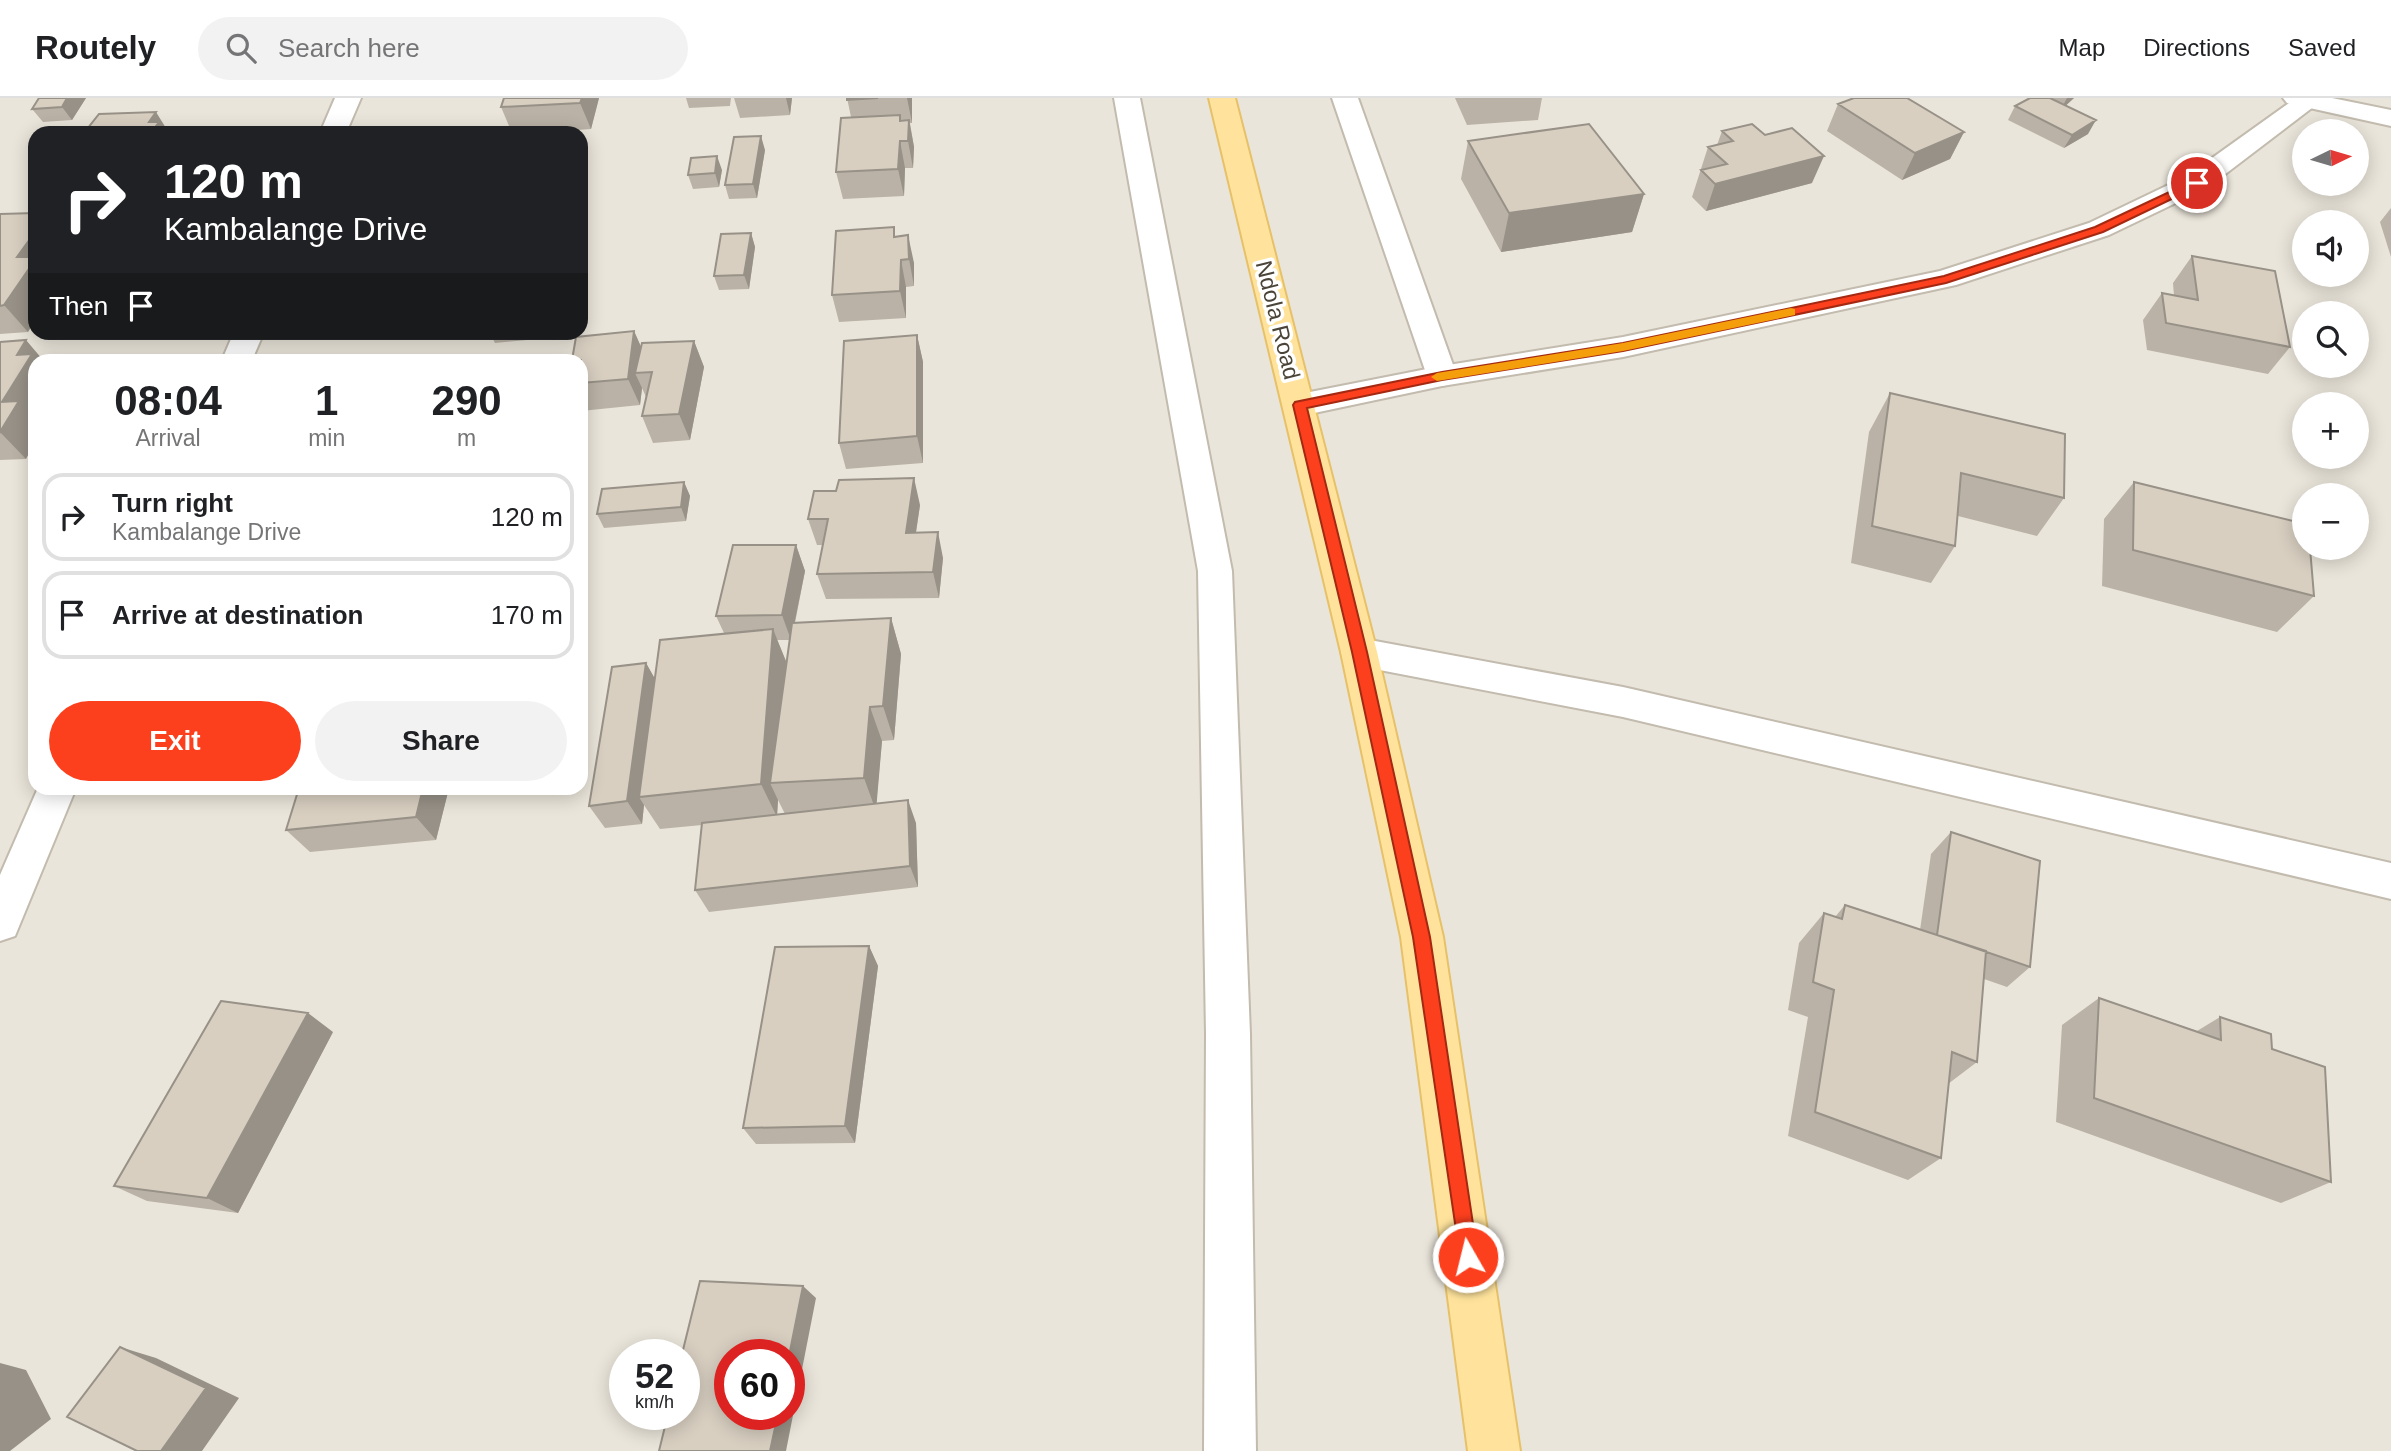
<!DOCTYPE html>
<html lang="en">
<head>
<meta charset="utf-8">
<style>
  body { margin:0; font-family:Helvetica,sans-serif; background:#f2f2f2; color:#202124; height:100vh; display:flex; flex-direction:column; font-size:26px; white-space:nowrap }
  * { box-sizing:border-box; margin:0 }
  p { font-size:23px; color:#757577 }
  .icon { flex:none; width:38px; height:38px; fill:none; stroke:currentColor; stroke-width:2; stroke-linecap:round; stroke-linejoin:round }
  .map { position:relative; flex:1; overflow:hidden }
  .side { position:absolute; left:28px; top:256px; width:560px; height:441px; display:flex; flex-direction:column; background:#fff; border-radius:21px; box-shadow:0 4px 18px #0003 }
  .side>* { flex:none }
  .banner { position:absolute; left:28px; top:28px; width:560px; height:214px; border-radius:21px; box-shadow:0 4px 18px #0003; background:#202124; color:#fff; overflow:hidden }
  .needle { width:46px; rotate:85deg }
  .controls { position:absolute; left:2292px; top:21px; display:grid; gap:14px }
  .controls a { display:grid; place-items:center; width:77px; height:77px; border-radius:50%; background:#fff; box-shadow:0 4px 18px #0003; font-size:35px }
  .speed { position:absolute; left:609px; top:1241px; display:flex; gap:14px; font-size:35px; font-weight:700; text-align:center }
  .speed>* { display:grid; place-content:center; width:91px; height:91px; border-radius:50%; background:#fff; box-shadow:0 4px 18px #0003; line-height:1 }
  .speed small { font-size:18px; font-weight:400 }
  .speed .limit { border:10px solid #d22; background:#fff; color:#111 }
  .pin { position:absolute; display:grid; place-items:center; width:60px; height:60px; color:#fff; margin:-30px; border:4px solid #fff; border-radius:50%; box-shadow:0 2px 7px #0007 }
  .me { position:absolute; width:77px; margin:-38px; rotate:352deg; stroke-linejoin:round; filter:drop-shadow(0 0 5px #0008) }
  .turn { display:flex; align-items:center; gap:24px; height:147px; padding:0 21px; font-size:32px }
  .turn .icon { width:91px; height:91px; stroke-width:2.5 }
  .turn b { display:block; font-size:49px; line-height:60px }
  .then { display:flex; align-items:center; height:66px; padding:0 21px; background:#0003; gap:14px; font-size:26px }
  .eta { display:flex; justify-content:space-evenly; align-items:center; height:119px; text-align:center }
  .eta b { font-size:42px; font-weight:600; line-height:49px }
  .action { display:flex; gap:14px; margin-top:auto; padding:14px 21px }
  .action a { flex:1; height:80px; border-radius:42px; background:#fc3f1d; color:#fff; font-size:28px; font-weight:600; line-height:80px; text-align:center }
  .action a+a { background:#f2f2f2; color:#202124 }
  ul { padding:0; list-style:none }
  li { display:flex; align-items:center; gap:21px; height:88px; margin:0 14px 10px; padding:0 7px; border:4px solid #e0e0e0; border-radius:21px }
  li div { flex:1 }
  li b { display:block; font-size:26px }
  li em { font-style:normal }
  header { display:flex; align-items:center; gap:42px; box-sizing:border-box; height:98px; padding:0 35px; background:#fff; border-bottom:2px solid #e0e0e0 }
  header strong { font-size:33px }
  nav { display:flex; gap:38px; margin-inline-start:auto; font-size:24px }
  .search { width:490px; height:63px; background:#f2f2f2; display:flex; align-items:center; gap:18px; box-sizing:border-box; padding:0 24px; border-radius:38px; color:#757577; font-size:26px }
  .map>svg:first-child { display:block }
  .residential { fill:#eae5da; fill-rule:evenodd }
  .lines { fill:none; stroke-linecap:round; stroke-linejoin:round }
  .minor-casing { stroke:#c2bbae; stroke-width:4 }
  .tertiary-casing { stroke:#c2bbae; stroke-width:4 }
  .primary-casing { stroke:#e6c16a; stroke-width:4 }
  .minor { fill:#fff; fill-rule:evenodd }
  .tertiary { fill:#fff; fill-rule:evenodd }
  .primary { fill:#ffe39c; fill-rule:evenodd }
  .wall { fill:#bab2a6; fill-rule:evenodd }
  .shaded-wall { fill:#979187 }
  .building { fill:#d8cfc1; stroke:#979187; stroke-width:2 }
  .route { fill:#fc3f1d; stroke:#a42913; stroke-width:2 }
  .slow { fill:#f59e0b }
  .labels { text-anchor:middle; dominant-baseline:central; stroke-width:7; stroke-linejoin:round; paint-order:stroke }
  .street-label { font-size:23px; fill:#4b4439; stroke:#fff }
</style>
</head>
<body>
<header>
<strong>Routely</strong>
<div class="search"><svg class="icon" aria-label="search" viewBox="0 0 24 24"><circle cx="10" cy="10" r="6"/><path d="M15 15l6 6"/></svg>Search here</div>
<nav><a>Map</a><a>Directions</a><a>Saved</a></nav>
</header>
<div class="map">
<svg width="2391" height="1353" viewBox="0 0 2391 1353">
  <rect width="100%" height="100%" fill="#f6f3ec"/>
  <path class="residential" d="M0 0H2391V1353H0ZM2305 33H2357V86H2305ZM35 35H581V234H35ZM2305 124H2357V177H2305ZM2305 215H2357V268H2305ZM35 262H581V690H35ZM2305 306H2357V359H2305ZM2305 397H2357V450H2305ZM625 1256H684V1316H625ZM730 1256H789V1316H730Z"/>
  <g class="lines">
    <g class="minor-casing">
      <path id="minor" d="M335 0H361L346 35H320Z
        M1114 0H1140L1232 473 1250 936 1256 1353H1204L1206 936 1198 473Z
        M1332 0H1358L1457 278 1453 285 1442 288 1431 285 1427 278Z
        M2283 0H2332L2391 12V28L2287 5Z
        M234 234H264L252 262H222Z
        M1359 540 1623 589 2391 765V801L1623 619 1359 568 1346 564 1341 554 1346 544Z
        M38 690H76L15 838 0 843V777Z"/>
    </g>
    <g class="tertiary-casing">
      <path id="tertiary" d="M2296 0H2325L2207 90 2109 137 1956 187 1623 259 1442 288 1300 318 1289 314 1284 307 1289 300 1300 296 1442 268 1623 239 1940 173 2089 125 2187 78Z"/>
    </g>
    <g class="primary-casing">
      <path id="primary" d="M1209 0H1235L1377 554 1443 839 1520 1353H1468L1401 839 1341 554Z"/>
    </g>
    <use href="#minor" class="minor"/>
    <use href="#tertiary" class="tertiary"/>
    <use href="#primary" class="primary"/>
  </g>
  <path class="wall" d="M86 0 72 22 43 24 32 11Z
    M599 0 591 31 532 35H512L501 9Z
    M686 0H731L730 8 689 10Z
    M734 0H792L790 17 740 20Z
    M847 0H912V25H910L914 49 913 70H905L904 98 843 101 836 74 851 19Z
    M1455 0H1542L1538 22 1467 27Z
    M2029 0H2074L2065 8 2088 36 2064 50 2008 22 2015 8Z
    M1838 6 1964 34 1950 61 1902 82 1827 33Z
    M1722 33 1812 85 1706 113 1692 99 1708 49 1717 47Z
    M1468 43 1644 96 1632 134 1501 154 1461 81Z
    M765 52 757 100 729 101 725 87Z
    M722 72 719 89 693 91 688 77Z
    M2391 110V159L2380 124Z
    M0 116 28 234 0 236Z
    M751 135 755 149 749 191 719 192 714 178Z
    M896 138 914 165V188L906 189V220L839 224 832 197Z
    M2192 158 2290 249 2268 276 2147 252 2143 222 2162 195 2174 198 2173 185Z
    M634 233 641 249 694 243 704 269 690 342 653 345 642 318 646 299 642 290 640 307 581 313V262Z
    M489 234H561L560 239 495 245Z
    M917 237 923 264V365L846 371 839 345Z
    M0 244 34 320 26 361 0 362Z
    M1890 295 2064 400 2037 438 1958 418 1955 448 1931 485 1851 465 1869 334Z
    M684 384 690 398 686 423 604 430 597 416Z
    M2134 384 2314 498 2277 534 2102 488 2104 421Z
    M920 407 916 435 943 460 939 500 826 501 817 476 823 447H817L808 421Z
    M796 447 805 473 795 525 891 520 901 556 894 642 882 643 876 706 916 725 918 789 709 814 695 792 702 727 660 731 644 707 642 726 605 730 589 708 646 565 655 581 724 535 716 518ZM777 542H790L787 565ZM778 702 785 716 777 717Z
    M299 690H449L436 742 310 754 286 732Z
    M1951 734 2030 869 2007 889 1984 881 1977 964 1948 986 1941 1060 1908 1082 1788 1038 1808 919 1788 912 1799 845 1824 815 1835 819 1845 807 1920 832 1931 756Z
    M869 848 878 868 855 1045 756 1046 743 1030Z
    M2099 900 2197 933 2220 919 2272 951 2331 1084 2281 1105 2056 1024 2062 927Z
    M333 934 238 1115 147 1103 114 1088Z"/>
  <path class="shaded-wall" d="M67 0H86L72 22 62 9Z
    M582 0H599L591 31 580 5Z
    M786 0H792L790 17Z
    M907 0H912V25Z
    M2067 0H2074L2060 13Z
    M156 14 169 35H151L149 24Z
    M909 22 914 49 913 70 908 43Z
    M2096 22 2088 36 2064 50 2072 37Z
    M1964 34 1950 61 1902 82 1915 55Z
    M761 38 765 52 757 100 753 86Z
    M900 43 905 70 904 98 898 71Z
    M717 58 722 72 719 89 715 75Z
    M1824 58 1812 85 1706 113 1715 86Z
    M1644 96 1632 134 1501 154 1509 115Z
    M35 134V223L28 234 4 207 17 159Z
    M751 135 755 149 749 191 744 177Z
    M908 137 914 165V188L909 161Z
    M901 162 906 189V220L900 193Z
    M634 233 646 260 635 275 642 290 640 307 628 281Z
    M917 237 923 264V365L917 338Z
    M26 242 43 262H35V318L34 320 35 321V344L26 361 0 334 2 304 17 257Z
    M694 243 704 269 690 342 679 316Z
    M914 380 920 407 912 460 906 435Z
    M684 384 690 398 686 423 681 409Z
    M938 434 943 460 939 500 933 474Z
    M796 447 805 473 791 542 782 517Z
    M891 520 901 556 894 642 883 608Z
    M773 531 787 566 770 685 778 702 777 719 761 686Z
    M646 565 660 590 639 699 644 707 642 726 627 703Z
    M870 609 882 643 876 713 864 680Z
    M423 690H449L436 742 416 719Z
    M908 702 916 725 918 789 910 768Z
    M869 848 878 868 855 1045 845 1028Z
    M308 915 333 934 238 1115 207 1100Z
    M803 1188 816 1200 786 1353H770L778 1316H789V1258Z
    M120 1249 156 1260 239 1300 202 1353H161Z
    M0 1265 26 1272 51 1321 10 1353H0Z"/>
  <path class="building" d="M39 0H67L62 9 32 11Z
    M504 0H582L580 5 501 9Z
    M847 0H878L847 2Z
    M1854 0H1907L1964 34 1915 55 1838 6Z
    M2030 0H2050L2096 22 2072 37 2015 8Z
    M156 14 149 24H159L151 35H84L99 16Z
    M900 17V23L909 22 908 43H900L898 71 836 74 841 20Z
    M1589 26 1644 96 1509 115 1468 43Z
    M1752 26 1765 37 1792 30 1824 58 1715 86 1701 72 1727 66 1708 49 1733 43 1722 33Z
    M761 38 753 86 725 87 734 39Z
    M717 58 715 75 688 77 691 60Z
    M35 115V134L17 159H35V162L4 207 0 208V116Z
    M894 129V139L908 137 909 161 901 162 900 193 832 197 836 133Z
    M751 135 744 177 714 178 721 136Z
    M2192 158 2275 173 2290 249 2166 225 2162 195 2198 202Z
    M634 233 628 281 581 285V262H572L576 239Z
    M917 237V338L839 345 844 243Z
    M26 242 17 257 32 256 2 304 19 303 0 334V244Z
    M694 243 679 316 642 318 652 274 635 275 642 245Z
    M1890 295 2065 336 2064 400 1961 375 1955 448 1872 428Z
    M914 380 906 435 938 434 933 474 817 476 828 421H808L814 393H836L839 382Z
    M684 384 681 409 597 416 602 391Z
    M2134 384 2305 426V450H2310L2314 498 2133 452Z
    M733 447H796L782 517 716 518Z
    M891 520 883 608 870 609 864 680 770 685 792 525Z
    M773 531 761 686 639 699 660 542Z
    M646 565 627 703 589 708 612 569Z
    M299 690H423L416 719 286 732Z
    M908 702 910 768 695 792 702 725Z
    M1951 734 2040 763 2030 869 1937 837Z
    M1845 807 1986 853 1977 964 1952 954 1941 1060 1815 1014 1834 892 1813 884 1824 815 1842 821Z
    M869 848 845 1028 743 1030 775 849Z
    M2099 900 2221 942 2220 919 2271 936 2272 951 2325 969 2331 1084 2094 1000Z
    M221 903 308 915 207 1100 114 1088Z
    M700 1183 803 1188 789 1258V1256H730V1316H778L770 1353H659L668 1316H684V1256H682Z
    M120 1249 206 1290 161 1353H137L67 1319Z"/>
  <path class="route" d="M2197 81 2202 85 2201 87 2103 134 1946 185 1623 253 1442 282 1307 310 1367 554 1430 839 1478 1159 1475 1166 1468 1169 1461 1166 1413 839 1352 554 1293 307 1295 304 1442 274 1623 245 1944 178 2095 129Z"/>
  <path class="slow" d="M1791 210 1795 211V217L1623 253 1437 283 1431 279 1437 275 1623 245Z"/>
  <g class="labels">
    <g class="street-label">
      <text transform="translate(1278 222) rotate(76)">Ndola Road</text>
    </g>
  </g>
</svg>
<div class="controls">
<a><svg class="needle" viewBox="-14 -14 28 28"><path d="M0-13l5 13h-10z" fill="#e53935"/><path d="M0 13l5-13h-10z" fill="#757577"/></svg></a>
<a><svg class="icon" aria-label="sound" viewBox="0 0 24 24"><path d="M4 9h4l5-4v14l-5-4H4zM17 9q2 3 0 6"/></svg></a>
<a><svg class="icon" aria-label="search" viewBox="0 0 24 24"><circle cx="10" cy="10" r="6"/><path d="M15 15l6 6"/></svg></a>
<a>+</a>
<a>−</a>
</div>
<div class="speed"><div>52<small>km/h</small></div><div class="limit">60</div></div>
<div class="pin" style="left:2197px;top:85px;background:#d93025"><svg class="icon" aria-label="arrive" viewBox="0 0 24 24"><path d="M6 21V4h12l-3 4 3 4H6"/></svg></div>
<svg class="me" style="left:1468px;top:1159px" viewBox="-20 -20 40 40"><circle r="17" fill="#fc3f1d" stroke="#fff" stroke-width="3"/><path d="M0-11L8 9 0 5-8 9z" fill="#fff"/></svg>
<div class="banner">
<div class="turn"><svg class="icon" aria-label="right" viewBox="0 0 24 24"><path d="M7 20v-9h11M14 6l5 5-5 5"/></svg><div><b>120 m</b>Kambalange Drive</div></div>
<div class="then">Then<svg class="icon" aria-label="arrive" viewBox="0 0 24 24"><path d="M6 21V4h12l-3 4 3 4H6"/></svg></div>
</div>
<section class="side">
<div class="eta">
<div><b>08:04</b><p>Arrival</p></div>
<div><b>1</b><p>min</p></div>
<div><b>290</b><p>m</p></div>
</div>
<ul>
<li><svg class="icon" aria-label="right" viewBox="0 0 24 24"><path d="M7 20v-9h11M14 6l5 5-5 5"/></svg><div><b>Turn right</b><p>Kambalange Drive</p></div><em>120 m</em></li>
<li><svg class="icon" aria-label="arrive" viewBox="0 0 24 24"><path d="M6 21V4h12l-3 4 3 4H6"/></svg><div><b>Arrive at destination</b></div><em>170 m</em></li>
</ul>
<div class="action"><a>Exit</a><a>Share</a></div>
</section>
</div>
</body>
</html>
